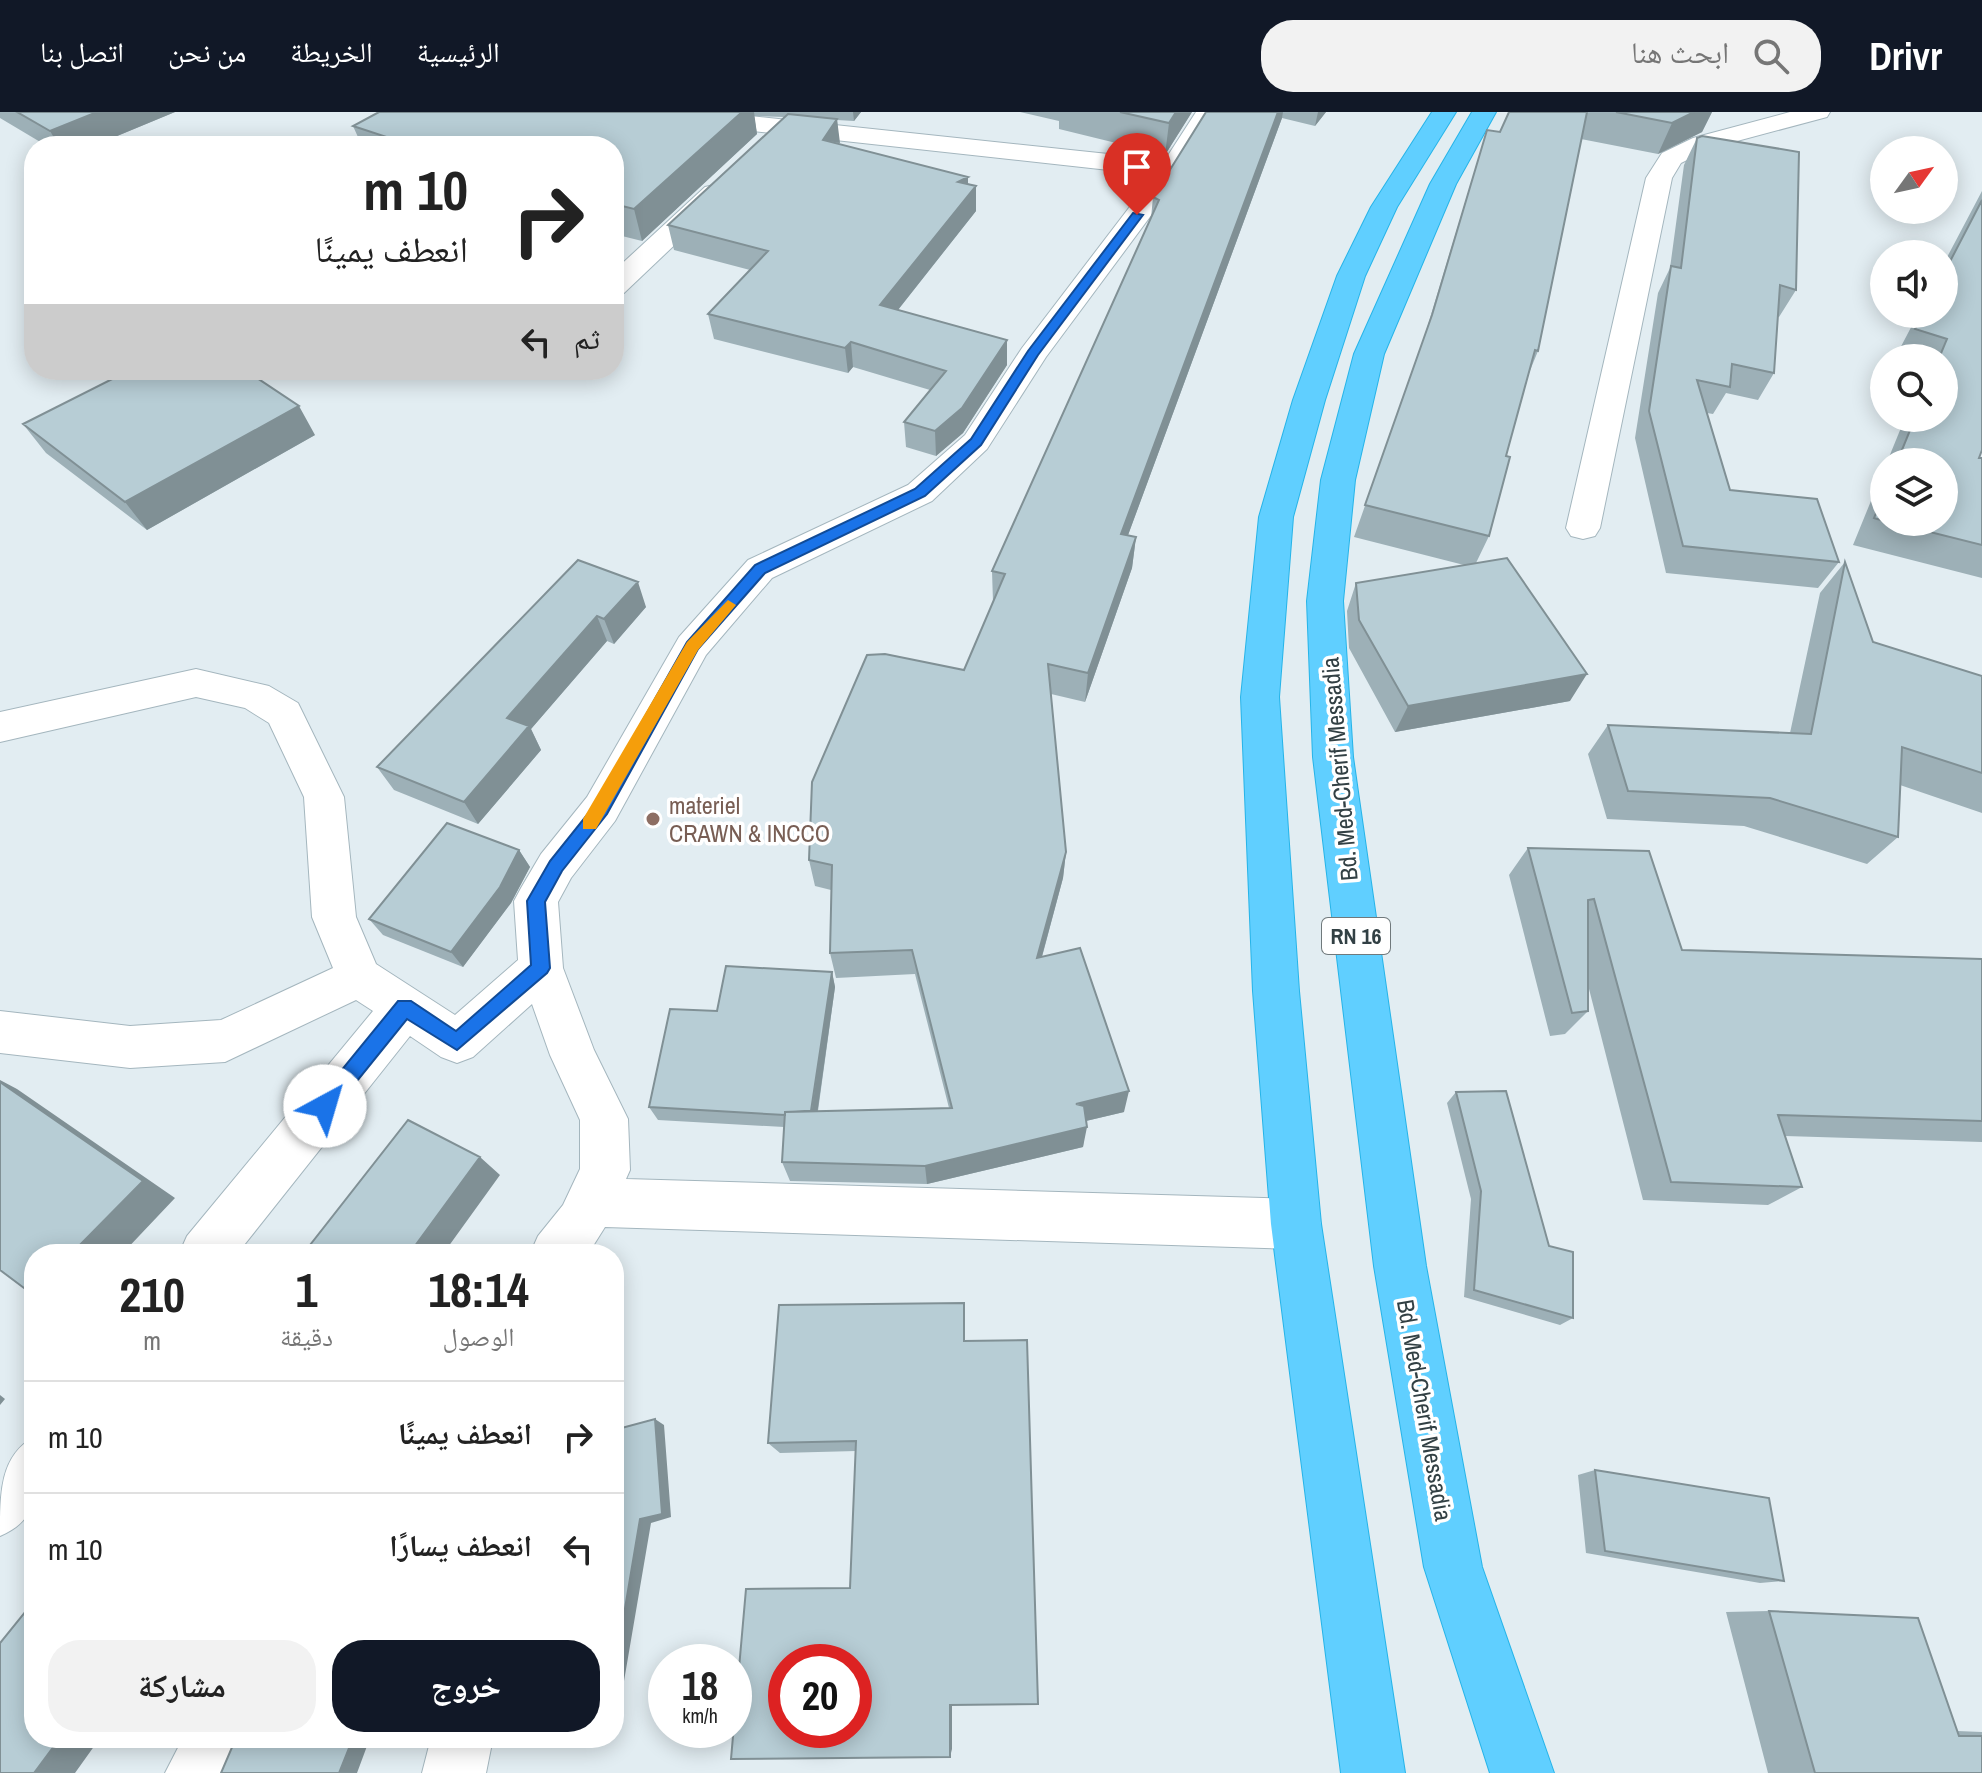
<!DOCTYPE html>
<html lang="ar">
<head>
<meta charset="utf-8">
<style>
  body { margin:0; font-family:"Archivo Narrow","Noto Naskh Arabic",sans-serif; background:#f2f2f2; color:#222; direction:rtl; height:100vh; display:flex; flex-direction:column; font-size:30px; white-space:nowrap }
  * { box-sizing:border-box; margin:0 }
  p { font-size:26px; color:#767676 }
  .icon { flex:none; width:44px; height:44px; fill:none; stroke:currentColor; stroke-width:2; stroke-linecap:round; stroke-linejoin:round }
  .map { position:relative; flex:1; overflow:hidden; direction:ltr }
  .panel { position:absolute; left:24px; top:1132px; width:600px; height:504px; display:flex; flex-direction:column; background:#fff; border-radius:32px; box-shadow:0 4px 20px #0003; direction:rtl }
  .panel>* { flex:none }
  .guide { position:absolute; left:24px; top:24px; width:600px; height:244px; border-radius:32px; box-shadow:0 4px 20px #0003; direction:rtl; background:#fff; color:#222; overflow:hidden }
  .needle { width:52px; rotate:57deg }
  .buttons { position:absolute; left:1870px; top:24px; display:grid; gap:16px }
  .buttons a { display:grid; place-items:center; width:88px; height:88px; border-radius:50%; background:#fff; box-shadow:0 4px 20px #0003; font-size:40px }
  .speed { position:absolute; left:648px; top:1532px; display:flex; gap:16px; font-size:40px; font-weight:700; text-align:center }
  .speed>* { display:grid; place-content:center; width:104px; height:104px; border-radius:50%; background:#fff; box-shadow:0 4px 20px #0003; line-height:1 }
  .speed small { font-size:20px; font-weight:400 }
  .speed .limit { border:12px solid #d22; background:#fff; color:#111 }
  .pin { position:absolute; display:grid; place-items:center; width:68px; height:68px; color:#fff; margin:-82px -34px; border-radius:50% 50% 50% 0; rotate:-45deg; box-shadow:0 0 8px #0007 }
  .pin .icon { rotate:45deg }
  .me { position:absolute; width:88px; margin:-44px; rotate:39deg; stroke-linejoin:round; filter:drop-shadow(0 0 6px #0008) }
  .turn { display:flex; align-items:center; gap:28px; height:168px; padding:0 24px; font-size:36px }
  .turn .icon { width:104px; height:104px; stroke-width:2.5 }
  .turn b { display:block; font-size:56px; line-height:68px }
  .then { display:flex; align-items:center; height:76px; padding:0 24px; background:#0003; gap:16px; font-size:30px }
  .eta { display:flex; justify-content:space-evenly; align-items:center; height:136px; text-align:center }
  .eta b { font-size:48px; font-weight:800; line-height:56px }
  .cta { display:flex; gap:16px; margin-top:auto; padding:16px 24px }
  .cta a { flex:1; height:92px; border-radius:32px; background:#111827; color:#fff; font-size:32px; font-weight:800; line-height:92px; text-align:center }
  .cta a+a { background:#f2f2f2; color:#222 }
  ul { padding:0; list-style:none }
  li { display:flex; align-items:center; gap:24px; height:112px; padding:0 24px; border-top:2px solid #e0e0e0 }
  li div { flex:1 }
  li b { display:block; font-size:30px }
  li em { font-style:normal }
  header { display:flex; align-items:center; gap:48px; box-sizing:border-box; height:112px; padding:0 40px; background:#111827; color:#fff }
  header strong { font-size:38px }
  nav { display:flex; gap:44px; margin-inline-start:auto; font-size:28px }
  .search { width:560px; height:72px; background:#f2f2f2; display:flex; align-items:center; gap:20px; box-sizing:border-box; padding:0 28px; border-radius:32px; color:#767676; font-size:30px }
  .map>svg:first-child { display:block }
  .lines { fill:none; stroke-linecap:round; stroke-linejoin:round }
  .minor-casing { stroke:#a4b6be; stroke-width:2 }
  .highway-casing { stroke:#26b4e8; stroke-width:2 }
  .minor { fill:#fff; fill-rule:evenodd }
  .highway { fill:#60cfff; fill-rule:evenodd }
  .wall { fill:#9db0b7 }
  .shaded-wall { fill:#809095 }
  .building { fill:#b7cdd5; stroke:#809095; stroke-width:2; fill-rule:evenodd }
  .route { fill:#1a73e8; stroke:#114b97; stroke-width:2 }
  .slow { fill:#f59e0b }
  .education-dot { fill:#8d6e63; stroke:#fff; stroke-width:3 }
  .labels { text-anchor:middle; dominant-baseline:central; stroke-width:7; stroke-linejoin:round; paint-order:stroke }
  .shield { fill:#fff; stroke:#70797c; stroke-width:2 }
  .shield-label { font-size:22px; font-weight:bold; fill:#324044 }
  .street-label { font-size:24px; fill:#324044; stroke:#fff }
  .education-label { font-size:24px; fill:#785e54; stroke:#fff; text-anchor:start }
</style>
</head>
<body>
<header>
<strong>Drivr</strong>
<div class="search"><svg class="icon" aria-label="search" viewBox="0 0 24 24"><circle cx="10" cy="10" r="6"/><path d="M15 15l6 6"/></svg>ابحث هنا</div>
<nav><a>الرئيسية</a><a>الخريطة</a><a>من نحن</a><a>اتصل بنا</a></nav>
</header>
<div class="map">
<svg width="1982" height="1661" viewBox="0 0 1982 1661">
  <rect width="100%" height="100%" fill="#e2edf2"/>
  <g class="lines">
    <g class="minor-casing">
      <path id="minor" d="M632 0H713L1165 48 1196 0H1220L1181 63 1046 245 987 337 932 389 772 466 706 543 615 709 571 766 558 790 563 856 594 938 628 1007 630 1058 626 1067 1296 1087 1314 1094 1321 1112 1314 1130 1296 1137 605 1115 588 1142H530L538 1124 563 1093 580 1057V1008L550 943 532 892 473 945 457 951 441 945 410 924 237 1142H179L187 1124 373 899 356 888 225 950 130 956 0 941V899L130 914 221 908 333 856 312 805 304 685 269 611 245 596 196 585 0 630V600L196 557 269 574 298 591 344 685 356 805 376 852 455 903 518 848 514 789 521 776 541 742 587 685 679 525 748 448 908 373 965 323 1022 236 1154 63 644 7Z
        M1790 0H1830L1827 5 1711 36 1681 51 1672 66 1600 416 1595 424 1583 427 1571 424 1566 416 1646 66 1662 41 1693 26Z
        M714 73 723 75 727 81 723 87 624 181 614 184V159L705 75Z
        M34 1325C34 1369 47 1404 0 1424 0 1380 0 1344 34 1325Z
        M183 1626H252L234 1661H165Z
        M431 1626H493L486 1661H422Z"/>
    </g>
    <g class="highway-casing">
      <path id="highway" d="M1432 0H1456L1397 95 1365 164 1325 288 1293 405 1279 585 1299 879 1321 1112 1405 1661H1341L1271 1112 1253 879 1241 585 1259 405 1293 288 1337 164 1371 95Z
        M1472 0H1496L1456 72 1384 242 1355 368 1343 489 1353 645 1426 1154 1482 1455 1554 1661H1490L1424 1455 1374 1154 1313 645 1307 489 1321 368 1354 242 1430 72Z"/>
    </g>
    <use href="#minor" class="minor"/>
    <use href="#highway" class="highway"/>
  </g>
  <path class="wall" d="M0 0H175L93 34H47L0 6Z
    M379 0H861L854 9 837 8 839 32 976 74V99L898 198 1007 228V253L963 321 936 344 906 335 904 310 930 278 853 255 848 261 714 227 708 202 750 158 674 138 668 113 784 5 754 4 757 22 642 129 614 122V34H362L353 14Z
    M1020 0H1192L1165 43 1059 17V9Z
    M1206 0H1326L1315 14 1282 6 1128 423 1136 425 1132 456 1085 590 1051 582 1066 740 1063 766 1042 845 1124 1000 1086 1009 1083 1035 927 1072 790 1069 782 1050 784 1015 658 1008 649 995 717 899 832 860 835 875 818 999 949 996 915 862 836 866 830 841 831 778 815 774 809 748 964 558 993 490 992 459 1151 106 1153 85Z
    M1509 0H1712L1702 20 1658 42 1581 27 1538 239 1529 261 1506 344 1489 424 1476 451 1570 589 1395 620 1349 536 1347 499 1356 471 1464 453 1354 425 1424 226 1487 18 1500 20Z
    M1697 26 1796 178 1779 205H1778L1774 261 1758 288 1726 281 1713 302 1707 301 1730 378 1839 450 1818 476 1666 461 1635 326 1658 181 1670 156 1684 53Z
    M1982 79V338L1979 346H1982V466L1853 433 1884 357V410H1944V350H1887L1905 306H1944V246H1901L1896 244 1918 202H1944V151Z
    M23 312 315 323 147 418 46 341Z
    M578 448 646 495 614 532 607 529 531 617 541 638 478 712 394 678 377 655Z
    M1845 450 1873 530 1982 564V701L1900 673 1898 725 1867 752 1744 714 1607 707 1588 642 1608 613 1790 621 1820 481Z
    M1528 736 1682 838 1982 847V1030L1785 1024 1802 1075 1768 1093 1643 1088 1588 873V899L1565 922 1550 924 1509 763Z
    M519 738 530 755 511 791 463 855 383 823 369 807Z
    M1456 980 1549 1134 1573 1206 1560 1213 1464 1185 1471 1087 1447 991Z
    M964 1191 965 1229 952 1593V1637L856 1339 780 1341 768 1331Z
    M1595 1358 1784 1469 1760 1471 1586 1441 1578 1363Z
    M1769 1499 1957 1619 1982 1620V1661H1768L1726 1500Z"/>
  <path class="shaded-wall" d="M97 0H175L93 34H59L50 19Z
    M742 0H754L757 22 642 129 634 97Z
    M853 0H861L854 9Z
    M1176 0H1192L1165 43 1169 11Z
    M1278 0H1283L1282 6 1117 453 1121 422Z
    M1318 0H1326L1315 14Z
    M1694 0H1712L1702 20 1658 42 1672 11Z
    M837 7 840 31 823 28Z
    M968 65V84L976 74V99L882 218 880 193 958 70Z
    M1007 228V253L963 321 936 344 935 319Z
    M851 230 853 255 848 261 845 236Z
    M299 294 315 323 147 418 125 390Z
    M1136 425 1132 456 1085 590 1088 561Z
    M638 470 646 495 614 532 604 507Z
    M597 504 607 529 531 617 541 638 478 712 464 690 507 606Z
    M1587 562 1570 589 1395 620 1408 594Z
    M519 738 530 755 511 791 463 855 451 840Z
    M1066 740 1063 766 1035 870 1037 846Z
    M832 860 835 875 815 1017 811 1004Z
    M0 968 17 977 175 1086 122 1142H71L0 970Z
    M1129 979 1124 1000 1073 1012 1076 992Z
    M1087 1015 1083 1035 927 1072 925 1054Z
    M480 1045 500 1063 443 1142H409Z
    M964 1191 965 1206V1244L964 1229Z
    M0 1283 5 1287 0 1293Z
    M655 1307 664 1313 671 1405 651 1411 624 1569 614 1571V1562Z
    M952 1588V1637L950 1645V1593Z
    M60 1626H100L75 1661H34Z
    M353 1626H370L357 1661H339Z"/>
  <path class="building" d="M17 0H97L50 19Z
    M379 0H742L634 97 614 92V34H401L405 31 353 14Z
    M1120 0H1176L1169 11Z
    M1206 0H1278L1121 422 1136 425 1088 561 1048 552 1066 740 1037 846 1080 836 1129 979 1076 992 1084 994 1087 1015 925 1054 782 1050 785 1000 952 996 912 838 830 841 832 753 809 748 812 670 867 543 885 542 964 558 1005 462 992 459 1159 88 1153 85Z
    M1509 0H1587L1538 239 1535 238 1506 344 1510 345 1489 424 1365 393 1432 203 1487 18 1500 20Z
    M1616 0H1694L1672 11Z
    M788 2 837 7 823 28 968 65 958 70 976 74 880 193 1007 228 962 296 935 319 904 310 946 259 851 230 845 236 708 202 768 139 668 113Z
    M1702 24 1799 40 1796 178 1780 173 1774 261 1732 252 1730 275 1697 268 1730 378 1817 387 1839 450 1683 434 1649 299 1671 154 1681 156 1697 26Z
    M1982 88V338L1979 346H1982V433L1890 410H1944V350H1897L1915 306H1944V246H1939L1947 227 1915 217 1923 202H1944V161Z
    M130 258H245L299 294 125 390 23 312Z
    M1884 382V409L1874 406Z
    M1507 446 1587 562 1408 594 1359 508 1356 471Z
    M578 448 638 470 604 507 597 504 507 606 529 614 464 690 377 655Z
    M1845 450 1873 530 1982 564V661L1902 635 1898 725 1770 686 1628 679 1608 613 1811 622Z
    M447 711 519 738 500 775 451 840 369 807Z
    M1528 736 1649 739 1682 838 1982 847V1009L1778 1003 1802 1075 1671 1070 1594 787 1588 788V899L1572 901Z
    M726 854 832 860 811 999 785 1000V1003L649 995 670 897 717 899Z
    M0 970 143 1069 71 1142H34V1180L32 1182 0 1158Z
    M1506 979 1549 1134 1573 1140V1206L1474 1178 1481 1079 1456 980Z
    M408 1008 480 1045 409 1142H303Z
    M964 1191V1229L1027 1228 1038 1592 950 1593V1645L731 1647 746 1477 850 1476 856 1329 768 1331 779 1193ZM786 1550H854V1618H786Z
    M655 1307 662 1402 640 1407 614 1562V1318Z
    M1595 1358 1769 1386 1784 1469 1605 1439Z
    M34 1489V1626H60L34 1661H0V1531Z
    M1769 1499 1918 1506 1959 1624H1982V1661H1815Z
    M236 1626H353L339 1661H221Z"/>
  <path class="route" d="M1133 101 1143 103 1038 243 981 333 925 384 765 461 698 537 607 702 562 759 545 790 550 856 547 861 457 938 407 907 332 1000H318L315 994 318 987 398 889H411L456 919 531 853 527 789 550 749 595 693 687 530 755 453 915 377 971 327 1028 239Z"/>
  <path class="slow" d="M728 488 736 493 698 538 596 717H583V707L687 530Z"/>
  <circle class="education-dot" cx="653" cy="707" r="8"/>
  <g class="labels">
    <rect class="shield" x="1322" y="806" width="68" height="36" rx="6"/>
    <g class="shield-label">
      <text x="1356" y="824">RN 16</text>
    </g>
    <g class="street-label">
      <text transform="translate(1339 657) rotate(-95)">Bd. Med-Cherif Messadia</text>
      <text transform="translate(1425 1298) rotate(80)">Bd. Med-Cherif Messadia</text>
    </g>
    <g class="education-label">
      <text x="669" y="693">materiel<tspan x="669" dy="28">CRAWN &amp; INCCO</tspan></text>
    </g>
  </g>
</svg>
<div class="buttons">
<a><svg class="needle" viewBox="-14 -14 28 28"><path d="M0-13l5 13h-10z" fill="#e53935"/><path d="M0 13l5-13h-10z" fill="#767676"/></svg></a>
<a><svg class="icon" aria-label="sound" viewBox="0 0 24 24"><path d="M4 9h4l5-4v14l-5-4H4zM17 9q2 3 0 6"/></svg></a>
<a><svg class="icon" aria-label="search" viewBox="0 0 24 24"><circle cx="10" cy="10" r="6"/><path d="M15 15l6 6"/></svg></a>
<a><svg class="icon" aria-label="layers" viewBox="0 0 24 24"><path d="M12 4l9 5-9 5-9-5zM3 14l9 5 9-5"/></svg></a>
</div>
<div class="speed"><div>18<small>km/h</small></div><div class="limit">20</div></div>
<div class="pin" style="left:1137px;top:103px;background:#d93025"><svg class="icon" aria-label="arrive" viewBox="0 0 24 24"><path d="M6 21V4h12l-3 4 3 4H6"/></svg></div>
<svg class="me" style="left:325px;top:994px" viewBox="-20 -20 40 40"><circle r="19" fill="#fff"/><path d="M0-13L10 11 0 6-10 11z" fill="#1a73e8"/></svg>
<div class="guide">
<div class="turn"><svg class="icon" aria-label="right" viewBox="0 0 24 24"><path d="M7 20v-9h11M14 6l5 5-5 5"/></svg><div><b>10 m</b>انعطف يمينًا</div></div>
<div class="then">ثم<svg class="icon" aria-label="left" viewBox="0 0 24 24"><path d="M17 20v-9H6M10 6l-5 5 5 5"/></svg></div>
</div>
<section class="panel">
<div class="eta">
<div><b>18:14</b><p>الوصول</p></div>
<div><b>1</b><p>دقيقة</p></div>
<div><b>210</b><p>m</p></div>
</div>
<ul>
<li><svg class="icon" aria-label="right" viewBox="0 0 24 24"><path d="M7 20v-9h11M14 6l5 5-5 5"/></svg><div><b>انعطف يمينًا</b></div><em>10 m</em></li>
<li><svg class="icon" aria-label="left" viewBox="0 0 24 24"><path d="M17 20v-9H6M10 6l-5 5 5 5"/></svg><div><b>انعطف يسارًا</b></div><em>10 m</em></li>
</ul>
<div class="cta"><a>خروج</a><a>مشاركة</a></div>
</section>
</div>
</body>
</html>
